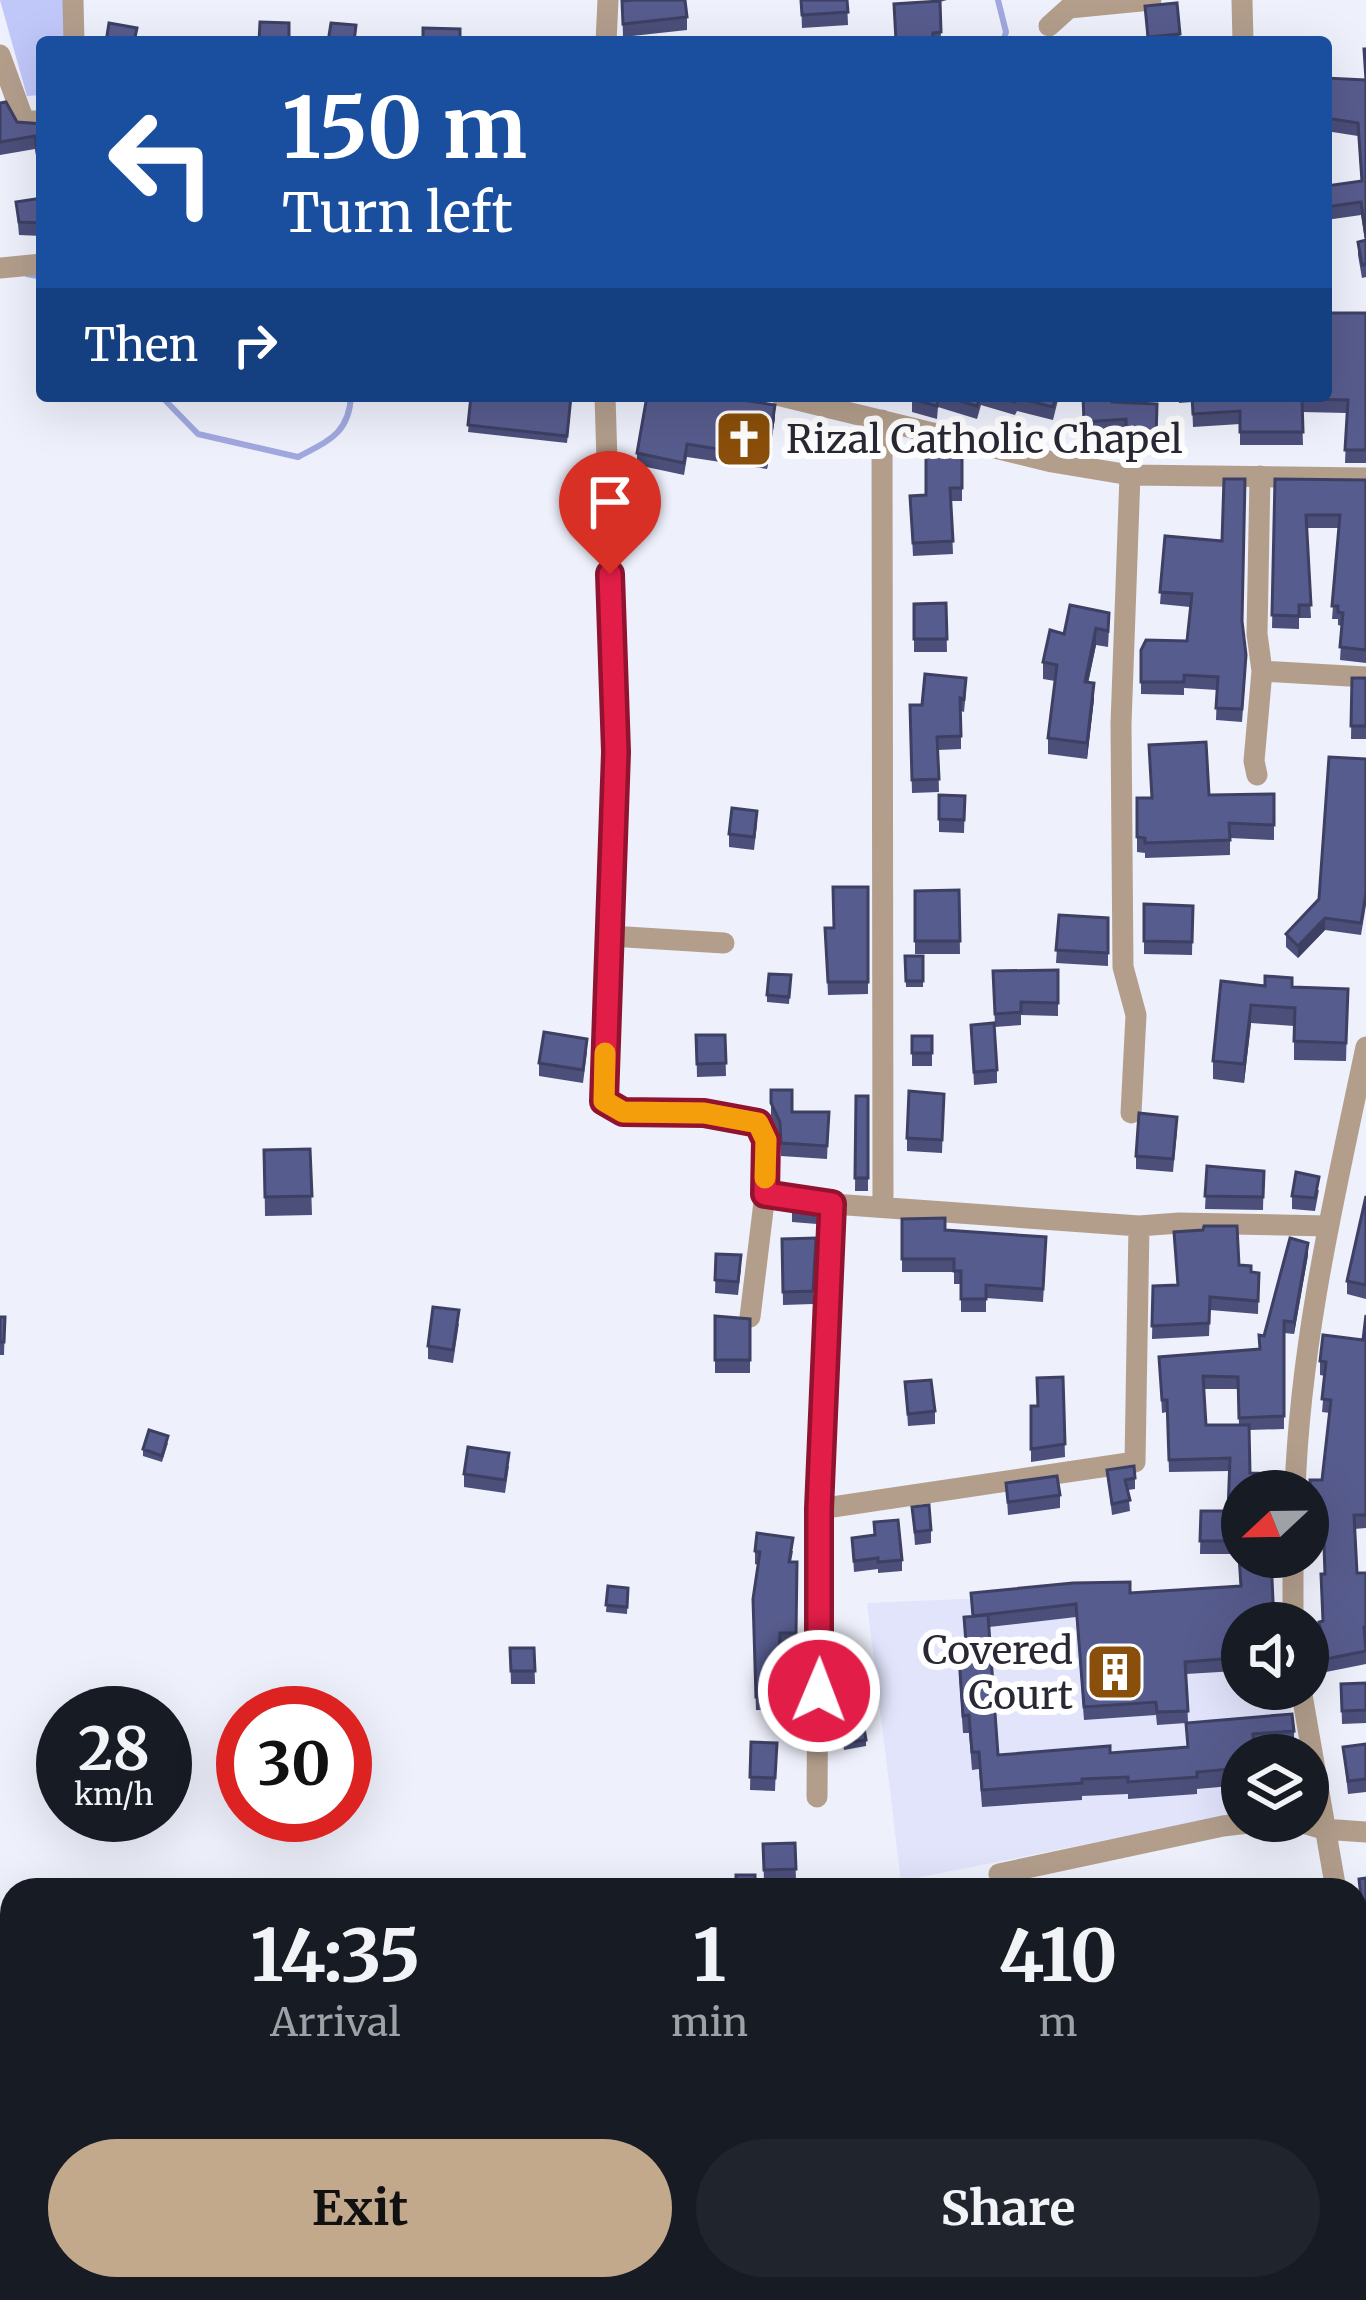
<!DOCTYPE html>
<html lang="en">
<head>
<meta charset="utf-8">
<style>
  body { margin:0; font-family:Merriweather,serif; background:#20242c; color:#f1f3f6; height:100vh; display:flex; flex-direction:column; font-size:45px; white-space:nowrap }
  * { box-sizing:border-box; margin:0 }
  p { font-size:39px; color:#9ea1a6 }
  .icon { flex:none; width:66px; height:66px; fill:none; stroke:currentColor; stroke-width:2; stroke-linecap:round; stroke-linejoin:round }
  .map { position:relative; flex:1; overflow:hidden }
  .drawer { position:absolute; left:0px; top:1878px; width:1368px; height:423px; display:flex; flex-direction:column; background:#171b24; border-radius:36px 36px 0 0; box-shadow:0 12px 48px #0002 }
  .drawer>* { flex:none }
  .banner { position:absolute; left:36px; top:36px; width:1296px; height:366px; border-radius:12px; box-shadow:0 12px 48px #0002; background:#1a4fa0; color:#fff; overflow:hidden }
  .needle { width:78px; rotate:248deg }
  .fabs { position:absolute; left:1221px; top:1470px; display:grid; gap:24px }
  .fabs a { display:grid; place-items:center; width:108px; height:108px; border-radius:50%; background:#171b24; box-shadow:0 12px 48px #0002; font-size:60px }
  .speed { position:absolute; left:36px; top:1686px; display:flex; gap:24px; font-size:60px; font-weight:700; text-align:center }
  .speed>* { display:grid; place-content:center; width:156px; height:156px; border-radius:50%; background:#171b24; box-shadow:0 12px 48px #0002; line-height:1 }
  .speed small { font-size:30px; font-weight:400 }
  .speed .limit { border:18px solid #d22; background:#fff; color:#111 }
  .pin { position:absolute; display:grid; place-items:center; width:102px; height:102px; color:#fff; margin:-123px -51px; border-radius:50% 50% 50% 0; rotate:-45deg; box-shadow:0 0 12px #0007 }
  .pin .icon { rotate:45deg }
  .me { position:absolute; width:132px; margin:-66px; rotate:1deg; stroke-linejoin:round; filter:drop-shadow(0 0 9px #0008) }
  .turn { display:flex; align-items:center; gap:42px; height:252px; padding:0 48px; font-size:54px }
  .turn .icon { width:156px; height:156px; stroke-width:2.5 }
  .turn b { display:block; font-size:84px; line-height:102px }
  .then { display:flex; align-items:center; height:114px; padding:0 48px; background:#0003; gap:24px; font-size:45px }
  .eta { display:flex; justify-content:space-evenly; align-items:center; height:204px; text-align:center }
  .eta b { font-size:72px; font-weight:700; line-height:84px }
  .button { display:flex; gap:24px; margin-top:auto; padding:24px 48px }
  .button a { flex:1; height:138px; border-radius:72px; background:#c3a98c; color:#111; font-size:48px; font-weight:700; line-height:138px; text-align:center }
  .button a+a { background:#20242c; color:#f1f3f6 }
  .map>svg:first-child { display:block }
  .built { fill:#e1e4fb }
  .green { fill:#c0c7f9 }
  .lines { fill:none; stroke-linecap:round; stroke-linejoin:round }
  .stream { stroke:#a1a8df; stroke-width:6 }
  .street { stroke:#b39e8c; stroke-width:21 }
  .wall { fill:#4b4f7a; fill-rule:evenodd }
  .shaded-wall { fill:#3d4063 }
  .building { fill:#575c8e; stroke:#3d4063; stroke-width:3 }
  .route-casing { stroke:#92132f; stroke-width:30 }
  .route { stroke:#e11d48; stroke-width:21 }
  .slow { stroke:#f59e0b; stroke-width:21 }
  .labels { text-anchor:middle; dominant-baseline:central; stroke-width:12; stroke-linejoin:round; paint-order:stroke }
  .poi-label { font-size:39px; fill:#282934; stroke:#fff; text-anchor:start }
</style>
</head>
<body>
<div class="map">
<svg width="1366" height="2300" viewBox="0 0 1366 2300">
  <rect width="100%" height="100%" fill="#eef0fc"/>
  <path class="built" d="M1236 1588 1242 1689H1288L1298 1755H1242V1813L901 1881 867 1603Z"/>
  <path class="green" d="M0 0H70L69 42H42V95L27 96Z"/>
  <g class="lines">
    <path class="stream" d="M998 0 1006 32 1003 42
      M27 274 42 277
      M161 396 198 434 298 457C328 441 349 434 351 396"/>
    <path class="street" d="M73 0 74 42
      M1242 0 1243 42
      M1049 26 1069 8 1151 0
      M606 42 608 0
      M0 55 24 121H42
      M0 268 42 264
      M605 396 616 752 603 1101 623 1112 704 1113 758 1123 766 1140 765 1194
      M781 396 1052 462 1130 475 1366 478
      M882 420 883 1205
      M1130 475 1121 724 1123 967 1136 1015 1131 1113
      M1262 671 1366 677
      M1257 775 1254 761 1262 671 1257 634 1260 476
      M610 936 724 943
      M750 1317 765 1194 833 1204 1139 1226 1179 1223 1328 1226
      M1295 1491C1300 1342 1335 1193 1366 1047
      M819 1509 1135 1462 1139 1226
      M1293 1557V1623
      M1301 1689 1336 1890
      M817 1797 819 1509 833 1204
      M1296 1821 1323 1829 1366 1832
      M999 1874 1223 1826 1265 1821
      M1356 1988 1366 2064
      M1356 2184 1366 2142
      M1087 2289 1090 2300
      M630 2300 745 2289
      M1329 2300 1331 2289"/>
  </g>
  <path class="wall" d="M801 0H847L848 25 802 28Z
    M939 0H947L940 2 941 42H892L895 41Z
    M622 1 687 17V30L623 37Z
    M1177 3 1180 42H1147L1145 6Z
    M1366 49V277L1362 278 1358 255V242L1365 240 1361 215 1326 220V186L1361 181 1358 136 1326 131V78L1365 80Z
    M0 103 17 122 42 124V236L19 235 16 202 42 198 35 149 0 155Z
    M1366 313V463H1345L1347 413 1302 412 1303 445H1240V424L1193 427 1192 402 1179 403V396H1326Z
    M386 396H410V400Z
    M471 396H572L567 443 468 432Z
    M909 396H1059L1053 420 1017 411 1015 415 981 405 977 419 938 407 937 419 912 412V397Z
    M1083 396 1112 402 1157 404 1156 452 1126 451V432L1084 435Z
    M775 418 767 469 687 457 684 475 637 465V453Z
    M962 443V501H951L953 554 913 556 910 496 926 495Z
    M1275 479 1366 480V663L1340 660 1342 626 1338 625V619H1332L1339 528H1306L1311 618H1299V629L1272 628Z
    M1165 536 1242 623 1246 668 1242 722 1216 720 1217 690 1184 688V695L1141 694V650L1187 641 1190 607 1160 604Z
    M946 603 947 652H914V604Z
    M1070 605 1109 629 1108 647 1096 645 1088 682 1094 699 1087 759 1048 754V738L1055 681 1043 679V662L1064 634Z
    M1352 678H1366V739H1351Z
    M966 691 964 712 961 711V749L938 750 939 792 912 793 910 705H922Z
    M1366 759V905L1361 935 1325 930 1298 958 1286 947V934L1319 899Z
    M1274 794V840L1230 838V855L1145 858V853L1137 852V798Z
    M965 796 964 833 939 832V819Z
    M757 824 754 850 729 847V834Z
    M868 887V994L828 995 825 928H834Z
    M959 890 960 954H915V891Z
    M1144 904 1193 906 1192 955 1144 954Z
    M1059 915 1108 918V966L1056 963Z
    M905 956H923V987H906Z
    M1058 970V1016L1021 1015V1025L995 1027 993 971Z
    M791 975 789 1004 767 1002V995Z
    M1265 986 1348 989 1346 1061 1294 1060V1026L1251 1023 1244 1083 1213 1079V1061Z
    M971 1025 997 1070V1083L974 1085Z
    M696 1035H725L726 1076 697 1077Z
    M912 1036H932V1066H912Z
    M587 1052 583 1083 539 1076V1063Z
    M771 1090 792 1112H829L827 1159 781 1156 780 1135 771 1116Z
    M944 1094 942 1153 907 1151V1138Z
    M856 1096H868V1191H855Z
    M1177 1130 1173 1172 1136 1169V1156Z
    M310 1149 312 1215 265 1216 264 1150Z
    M1207 1166 1264 1171 1263 1210 1205 1209Z
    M1319 1190 1315 1211 1292 1209V1196Z
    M1366 1196V1299L1347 1294V1281Z
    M792 1200 817 1204V1224L792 1222Z
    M902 1219 945 1230 1046 1250 1043 1302 986 1298V1312H961V1284H954V1272H902Z
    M1174 1232 1251 1272 1259 1273 1258 1314 1210 1310 1209 1336 1152 1339 1153 1286 1177 1285Z
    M816 1238 813 1304 783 1305 782 1239Z
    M716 1254 741 1268 738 1295 715 1293Z
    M1308 1255 1294 1334 1284 1333V1429L1249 1430 1242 1661H1236V1671L1186 1674 1188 1722 1294 1731V1748L1254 1751 1242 1755V1785L1197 1789V1794L1128 1799V1794L1082 1796V1800L982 1807 979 1769 972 1770 969 1733H963L959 1674V1657L966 1656 964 1617 972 1616 971 1593H1130L1240 1586 1238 1554H1200L1201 1511H1228L1230 1471 1169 1472 1167 1412 1162 1413 1159 1357 1259 1349ZM1204 1389H1238L1239 1425H1206ZM1076 1617 1084 1720 1156 1715 1157 1725 1186 1723 1187 1747 1110 1753 998 1755 989 1627Z
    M1366 1315V1528L1354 1529 1357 1573H1366V1664L1326 1672 1319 1635V1622L1322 1621 1325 1574 1323 1530H1312L1310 1494 1322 1480 1330 1413 1322 1412 1325 1376 1320 1375V1361L1363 1340Z
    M715 1316 750 1319V1373H715Z
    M0 1317H5L4 1355H0Z
    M459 1323 453 1363 428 1359V1346Z
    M1063 1377 1065 1457 1031 1462V1406H1038Z
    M905 1382 935 1411V1424L908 1426Z
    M168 1443 162 1462 143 1456V1449Z
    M509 1466 505 1493 464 1487V1474Z
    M1107 1470 1135 1478V1489L1128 1490 1130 1511 1112 1515Z
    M1006 1483 1060 1495V1508L1008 1515Z
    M912 1507 931 1530V1543L915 1545Z
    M874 1522 902 1560V1571L878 1573V1569L854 1572 852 1538 874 1535Z
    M755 1551H793L791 1562H797L796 1646H780L778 1710H756L753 1599 758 1565 755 1564Z
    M608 1586 628 1588 627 1614 606 1612Z
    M510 1648H534L535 1684H511Z
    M1366 1683V1723L1342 1724 1341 1684Z
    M840 1725 866 1740V1746L844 1750Z
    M751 1742 777 1743 775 1791 750 1790Z
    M1366 1744V1792L1348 1794 1343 1747Z
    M795 1843 796 1882 764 1883 763 1844Z
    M1366 1878V1918H1362L1359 1879Z
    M506 2289H539V2300H507Z
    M986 2289H1075V2300H987Z"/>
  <path class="shaded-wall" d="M775 405V418L767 469V457Z
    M1096 628V645L1085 698V682Z
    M1094 683V699L1087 759V743Z
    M1325 918V930L1298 958V946Z
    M1251 1005V1023L1244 1083V1064Z
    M1308 1243V1255L1294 1334V1322Z"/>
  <path class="building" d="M635 0H685L687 17 623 24 622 1Z
    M801 0H847L848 12 802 15Z
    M940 1 941 32 933 33 932 42H892L896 41 894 4Z
    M1177 3 1180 34 1148 37 1145 6Z
    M260 22 289 23V40H307V42H259Z
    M109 23 137 28 134 42H106Z
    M331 23 356 25 354 42H328Z
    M423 28 460 29V42H423Z
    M356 40H385V42H356Z
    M1364 49H1366V238L1361 202 1326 207V186L1362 181 1358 123 1326 118V78L1366 80Z
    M6 102 17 122 42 124V186L35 136 0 142V103Z
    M42 198V223L19 222 16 202Z
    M1366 240V264L1362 265 1358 242Z
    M1326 313H1366V450H1345L1348 400 1302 399 1303 432H1240V411L1193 414 1192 396H1326Z
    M471 396H571L567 436 468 425Z
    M647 396H715L775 405 767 457 687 444 684 463 637 453Z
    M912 396H938L937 406 912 399Z
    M945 396H980L977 406Z
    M995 396H1056L1053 407 1017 398 1015 402Z
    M1083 396H1111L1112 402 1157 404 1156 439 1126 438V419L1084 422Z
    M926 442 962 443V488H950L953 541 913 543 910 496 926 495Z
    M1224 479H1245L1242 621 1246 655 1242 709 1216 708 1218 677 1184 675V682H1141V650L1146 640 1187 641 1192 594 1160 592 1165 536 1222 541Z
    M1275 479 1366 480V650L1340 647 1343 613 1338 612V606H1332L1340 515H1306L1311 605H1299V616L1272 615Z
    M946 603 947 639H914V604Z
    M1070 605 1109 613 1108 631 1096 628 1085 682 1094 683 1087 743 1048 738 1057 665 1043 662 1050 630 1064 634Z
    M925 674 966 678 964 699 960 698 961 736 937 737 939 779 912 780 910 705H922Z
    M1352 678H1366V726H1351Z
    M1206 742 1209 795 1274 794V825L1229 823 1230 840 1145 843V838L1137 837V798H1152L1149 745Z
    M1329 757 1366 759V893L1361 923 1325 918 1298 946 1286 934 1319 899Z
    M939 795 965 796 964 820 939 819Z
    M732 808 757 811 754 837 729 834Z
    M833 887H868V982H828L825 928H834Z
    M959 890 960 941H915V891Z
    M1144 904 1193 906 1192 942 1144 941Z
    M1059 915 1108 918V953L1056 950Z
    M905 956H923V981H906Z
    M1058 970V1003L1021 1002V1012L995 1014 993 971Z
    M769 974 791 975 789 997 767 995Z
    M1265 976 1292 978V987L1348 989 1346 1043 1294 1041 1295 1008 1251 1005 1244 1064 1213 1061 1221 981 1265 986Z
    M994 1023 997 1070 974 1072 971 1025Z
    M544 1032 587 1039 583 1070 539 1063Z
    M696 1035H725L726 1063 697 1064Z
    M912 1036H932V1053H912Z
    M771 1090H792V1112H829L827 1146 781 1143 780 1122 771 1103Z
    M909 1091 944 1094 942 1140 907 1138Z
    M856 1096H868V1178H855Z
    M1139 1113 1177 1117 1173 1159 1136 1156Z
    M310 1149 312 1196 265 1197 264 1150Z
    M1207 1166 1264 1171 1263 1197 1205 1196Z
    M1296 1172 1319 1177 1315 1198 1292 1196Z
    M1366 1196V1285L1347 1281Z
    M792 1200 817 1204V1211L792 1209Z
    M945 1218V1230L1046 1237 1043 1289 986 1285V1299H961V1271H954V1259H902V1219Z
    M1204 1226H1237L1239 1265 1251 1266V1272L1259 1273 1258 1301 1210 1297 1209 1323 1152 1326 1153 1286 1178 1285 1174 1232 1203 1230Z
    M816 1238 813 1291 783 1292 782 1239Z
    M1290 1238 1308 1243 1294 1322 1284 1321V1416L1239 1418 1238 1377 1203 1376 1206 1425H1249L1250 1473 1278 1474 1277 1491H1242V1557H1271L1274 1623H1242V1648L1235 1649 1236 1658 1185 1662 1188 1711 1157 1712 1156 1702 1084 1707 1076 1604 973 1616 971 1593 1073 1583 1130 1582V1593L1241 1586 1238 1541H1200L1201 1511H1228L1230 1458 1169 1460 1167 1400H1162L1159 1357 1260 1349 1259 1335 1264 1336Z
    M716 1254 741 1255 738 1282 715 1280Z
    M433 1307 459 1310 453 1350 428 1346Z
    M1366 1315V1515H1354L1357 1573H1366V1627H1364L1366 1651 1326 1659 1319 1622 1323 1621 1321 1574H1325L1323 1517H1312L1310 1480H1322L1331 1400 1322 1399 1326 1362 1320 1361 1323 1335 1363 1340Z
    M715 1316 750 1319V1360H715Z
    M0 1317H5L4 1342H0Z
    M1063 1377 1065 1444 1031 1449V1406H1038L1037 1378Z
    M931 1380 935 1411 908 1414 905 1382Z
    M149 1430 168 1436 162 1456 143 1449Z
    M468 1447 509 1453 505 1480 464 1474Z
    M1134 1466 1135 1478 1125 1480 1130 1500 1112 1504 1107 1470Z
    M1057 1476 1060 1495 1008 1502 1006 1483Z
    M929 1505 931 1530 915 1532 912 1507Z
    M898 1520 902 1560 878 1562V1558L854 1561 852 1538 875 1535 874 1522Z
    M757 1533 793 1538 789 1562H797L796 1633H780L778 1697H756L753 1599 760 1552 755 1551Z
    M608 1586 628 1588 627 1607 606 1605Z
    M988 1615 998 1755 1110 1746V1753L1188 1747 1186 1723 1292 1714 1294 1731 1253 1734 1254 1755H1242V1768L1197 1772V1777L1128 1782V1777L1082 1779V1783L982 1790 979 1752H972L969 1715 963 1716 959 1657 967 1656 964 1617Z
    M510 1648H534L535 1671H511Z
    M1366 1683V1710L1342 1711 1341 1684Z
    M863 1722 866 1740 844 1743 840 1725Z
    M751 1742 777 1743 775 1778 750 1777Z
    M1366 1744V1779L1348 1781 1343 1747Z
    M795 1843 796 1869 764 1870 763 1844Z
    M736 1875H755V1890H736Z
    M1366 1878V1905L1362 1906 1359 1879Z
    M309 2289H343L345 2300H311Z
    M750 2289H767L768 2293 801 2289H829V2300H673L746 2292Z
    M1028 2289H1075V2300H1029Z
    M1110 2289H1291L1289 2298 1296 2300H1109Z
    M616 2292 624 2300H598L596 2294Z"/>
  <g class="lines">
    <g class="route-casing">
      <path id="route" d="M610 574 616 752 604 1101 623 1112 704 1113 758 1123 766 1140 765 1194 832 1204 819 1509V1691"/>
    </g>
    <use href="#route" class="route"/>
    <path class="slow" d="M605 1053 604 1101 623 1112 704 1113 758 1123 766 1140 765 1178"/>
  </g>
  <defs>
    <g id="church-square" transform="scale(3)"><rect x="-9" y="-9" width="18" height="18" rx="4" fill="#8a4f0a" stroke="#fff"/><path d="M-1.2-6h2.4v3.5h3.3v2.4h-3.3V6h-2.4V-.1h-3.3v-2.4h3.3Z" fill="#fff"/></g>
    <g id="building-square" transform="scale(3)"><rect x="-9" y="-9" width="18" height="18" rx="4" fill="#8a4f0a" stroke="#fff"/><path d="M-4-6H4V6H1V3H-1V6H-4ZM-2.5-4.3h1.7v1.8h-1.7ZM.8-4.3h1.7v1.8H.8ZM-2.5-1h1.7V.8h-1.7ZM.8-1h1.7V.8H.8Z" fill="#fff"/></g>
  </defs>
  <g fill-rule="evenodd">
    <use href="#church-square" x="744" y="439"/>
    <use href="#building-square" x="1115" y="1672"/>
  </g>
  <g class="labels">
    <g class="poi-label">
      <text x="786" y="439">Rizal Catholic Chapel</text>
      <text x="1073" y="1650" text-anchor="end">Covered<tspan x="1073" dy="45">Court</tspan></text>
    </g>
  </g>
</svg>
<div class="fabs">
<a><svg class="needle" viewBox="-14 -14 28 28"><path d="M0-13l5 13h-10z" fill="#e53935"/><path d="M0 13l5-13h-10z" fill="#9ea1a6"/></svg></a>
<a><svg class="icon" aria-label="sound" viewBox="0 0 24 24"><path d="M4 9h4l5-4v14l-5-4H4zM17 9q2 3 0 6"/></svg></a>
<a><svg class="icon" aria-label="layers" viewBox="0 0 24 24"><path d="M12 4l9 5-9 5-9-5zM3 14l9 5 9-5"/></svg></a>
</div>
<div class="speed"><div>28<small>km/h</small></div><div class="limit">30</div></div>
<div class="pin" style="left:610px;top:574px;background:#d93025"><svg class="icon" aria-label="arrive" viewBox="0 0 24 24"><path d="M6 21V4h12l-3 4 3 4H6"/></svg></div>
<svg class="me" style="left:819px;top:1691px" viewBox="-20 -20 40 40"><circle r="17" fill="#e11d48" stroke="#fff" stroke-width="3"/><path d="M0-11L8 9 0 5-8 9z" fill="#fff"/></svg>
<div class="banner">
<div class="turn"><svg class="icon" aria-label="left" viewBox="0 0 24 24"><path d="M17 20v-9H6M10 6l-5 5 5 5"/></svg><div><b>150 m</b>Turn left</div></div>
<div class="then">Then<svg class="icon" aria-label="right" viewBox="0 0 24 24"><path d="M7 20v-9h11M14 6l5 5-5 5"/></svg></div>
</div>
<section class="drawer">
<div class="eta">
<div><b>14:35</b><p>Arrival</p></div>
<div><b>1</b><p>min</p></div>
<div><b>410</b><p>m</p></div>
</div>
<div class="button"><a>Exit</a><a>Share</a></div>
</section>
</div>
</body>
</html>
